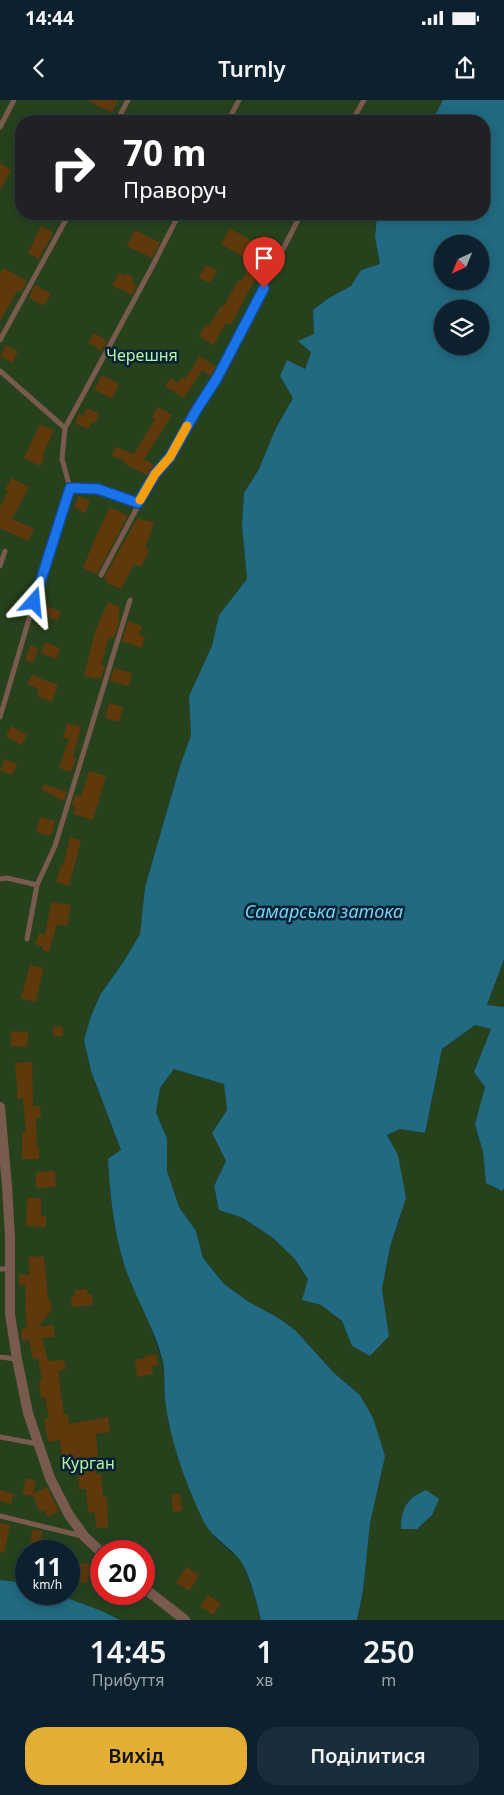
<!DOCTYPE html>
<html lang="uk">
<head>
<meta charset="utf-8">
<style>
  body { margin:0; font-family:"Noto Sans",sans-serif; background:#1a2d3a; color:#f1f3f6; height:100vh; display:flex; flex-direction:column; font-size:19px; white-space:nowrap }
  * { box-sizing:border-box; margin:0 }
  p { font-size:16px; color:#9aa3aa }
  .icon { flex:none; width:28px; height:28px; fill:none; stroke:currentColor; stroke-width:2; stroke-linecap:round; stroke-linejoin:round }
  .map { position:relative; height:1520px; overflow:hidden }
  .details { display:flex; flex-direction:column; background:#0c202e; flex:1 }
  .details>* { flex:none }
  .guide { position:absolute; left:15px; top:15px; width:475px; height:105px; border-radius:20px; box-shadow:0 2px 12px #0003,0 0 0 1px #2c3e4a; background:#202124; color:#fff; overflow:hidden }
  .needle { width:32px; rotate:224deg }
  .controls { position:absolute; left:434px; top:135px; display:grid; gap:10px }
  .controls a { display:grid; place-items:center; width:55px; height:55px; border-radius:50%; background:#0c202e; box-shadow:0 2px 12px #0003,0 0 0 1px #2c3e4a; font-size:25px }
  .speed { position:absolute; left:15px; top:1440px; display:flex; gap:10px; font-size:25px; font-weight:700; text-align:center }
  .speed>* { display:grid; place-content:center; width:65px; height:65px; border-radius:50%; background:#0c202e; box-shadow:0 2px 12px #0003,0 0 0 1px #2c3e4a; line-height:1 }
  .speed small { font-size:12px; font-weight:400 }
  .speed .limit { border:8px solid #d22; background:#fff; color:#111 }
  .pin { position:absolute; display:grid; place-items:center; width:42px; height:42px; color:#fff; margin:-51px -21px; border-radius:50% 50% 50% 0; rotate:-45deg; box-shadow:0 0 5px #0007 }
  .pin .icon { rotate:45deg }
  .me { position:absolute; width:55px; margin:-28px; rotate:18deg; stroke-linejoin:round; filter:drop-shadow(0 0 4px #0008) }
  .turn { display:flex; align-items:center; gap:18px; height:105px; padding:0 25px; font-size:22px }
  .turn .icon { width:65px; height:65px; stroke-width:2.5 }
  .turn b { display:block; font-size:35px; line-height:42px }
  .eta { display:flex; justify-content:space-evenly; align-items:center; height:85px; text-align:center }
  .eta b { font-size:30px; font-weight:600; line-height:35px }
  .button { display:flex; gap:10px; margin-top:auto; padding:10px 25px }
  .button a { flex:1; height:58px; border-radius:20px; background:#e2af34; color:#111; font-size:20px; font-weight:600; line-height:58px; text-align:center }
  .button a+a { background:#1a2d3a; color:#f1f3f6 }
  .status { display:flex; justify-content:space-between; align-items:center; height:35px; padding:0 25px; background:#0c202e; direction:ltr }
  .status svg { height:14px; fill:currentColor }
  header { display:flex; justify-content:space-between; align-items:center; height:65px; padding:0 25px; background:#0c202e; font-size:22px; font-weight:600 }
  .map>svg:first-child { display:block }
  .green { fill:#27411d; fill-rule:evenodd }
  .water { fill:#216a81; fill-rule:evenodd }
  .building { fill:#5f390c }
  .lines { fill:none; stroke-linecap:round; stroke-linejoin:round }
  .service { stroke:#785a4e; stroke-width:5 }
  .minor { stroke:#785a4e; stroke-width:10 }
  .route-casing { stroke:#114b97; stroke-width:12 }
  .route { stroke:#1a73e8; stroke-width:9 }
  .slow { stroke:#f59e0b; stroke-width:9 }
  .labels { text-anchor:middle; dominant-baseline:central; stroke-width:5; stroke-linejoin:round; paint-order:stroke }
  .park-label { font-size:16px; fill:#b6f5a1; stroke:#062133 }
  .water-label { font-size:18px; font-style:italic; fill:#74d4f6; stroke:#062133 }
</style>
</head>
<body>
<div class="status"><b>14:44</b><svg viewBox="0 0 49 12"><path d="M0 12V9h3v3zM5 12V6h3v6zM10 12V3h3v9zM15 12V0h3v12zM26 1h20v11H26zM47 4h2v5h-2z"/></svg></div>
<header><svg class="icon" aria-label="back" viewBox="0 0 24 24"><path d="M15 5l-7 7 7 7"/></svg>Turnly<svg class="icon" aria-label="share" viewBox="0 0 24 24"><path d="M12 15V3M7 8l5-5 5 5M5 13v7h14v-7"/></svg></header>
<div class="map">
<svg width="504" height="1520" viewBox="0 0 504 1520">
  <rect width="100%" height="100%" fill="#102b3d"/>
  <path class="green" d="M0 0H443L432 21H21V114H377L375 137 380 164 361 170 351 186 329 198 313 210 314 235 311 252 305 269 293 298 275 330 259 369 244 393 242 425 247 479 219 515 212 546 189 596 191 635 180 666 145 787 140 834 124 861 100 895 91 916 84 940 91 971 121 1050 110 1090 115 1128 126 1168 146 1214 163 1263 165 1300 171 1330 192 1394 215 1438 242 1461 258 1507 261 1520H120L102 1511 56 1494H69V1451H26V1483L0 1480ZM101 1451H144V1494H101Z
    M504 859V907L487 905Z
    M475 925 491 929 474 972 485 987 475 1024 483 1052 486 1083 501 1091 504 1088V1520H357L363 1491 370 1423 360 1295 334 1273 295 1230 277 1217 249 1202 224 1184 203 1158 196 1131 179 1107 167 1071V1038L156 1013 160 988 174 969 224 984 227 1010 212 1033 226 1061 214 1086 219 1110 243 1118 273 1138 294 1158 308 1180 303 1200 321 1205 342 1221 352 1246 389 1236 382 1189 390 1147 401 1116 398 1055 387 1035 400 1029 425 1033 442 949Z"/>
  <path class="water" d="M443 0H504V859L487 905 504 907V1088L502 1091 486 1083 483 1052 475 1024 485 987 474 972 491 929 475 925 442 949 425 1033 400 1029 387 1035 398 1055 406 1098 390 1147 382 1189 389 1236 370 1256 352 1246 342 1221 321 1205 302 1200 308 1179 294 1158 273 1138 243 1118 219 1110 214 1086 226 1061 212 1033 227 1010 224 984 174 969 160 988 156 1013 167 1038V1071L179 1107 196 1131 203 1158 224 1184 249 1202 277 1217 295 1230 334 1273 360 1295 373 1318 385 1356 370 1423 363 1491 357 1520H261C259 1509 247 1467 240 1460 228 1445 210 1437 202 1418 185 1382 170 1340 165 1300 164 1287 165 1274 163 1262 155 1229 136 1199 125 1167 114 1132 110 1096 108 1059L121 1050 91 971 84 940 91 916 100 895 124 861 140 834 145 787 180 666 191 635 189 596 212 546 219 515 247 479 242 425 244 393 259 369 275 330 293 298 280 276 287 260 305 269 311 252 298 241 314 234 313 210 329 198 351 186 361 170 380 164 375 137 377 114H484V21H432ZM442 144H480V181H442ZM442 209H480V246H442Z
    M426 1390 439 1399 432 1415 417 1429H401C401 1409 407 1398 426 1390Z
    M0 1480 26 1483V1494H56L102 1511 120 1520H0Z"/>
  <path class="building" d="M87 0H118L112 13Z
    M0 63 11 70 0 90Z
    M41 126 53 132 39 159 28 153Z
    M230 128 257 144 263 134 279 143 272 156 268 154 231 225 226 223 213 245 199 236 206 224 209 226 221 206 223 207 239 180 241 181 252 162 221 144Z
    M135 130 160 143 152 158 127 146Z
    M206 165 217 171 210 183 199 178Z
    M3 168 27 181 21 192 17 191 0 221V174Z
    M119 173 124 176 126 173 134 178 132 183 137 186 132 195 112 185Z
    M35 185 51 194 43 206 29 197Z
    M94 233 107 241 101 251 88 242Z
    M6 245 18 252 12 263 0 256Z
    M200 256 216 267 211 276 202 270 184 298 165 286 171 278 178 283 182 277 185 279Z
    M102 275 119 284 112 299 94 289Z
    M158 307 172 315 144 359 154 365 148 376 124 363 125 361 112 356 115 347 134 354 155 319 152 317Z
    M87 308 99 314 95 323 92 321 88 329 75 323 79 314 83 316Z
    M40 324 54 330 42 356 45 357 40 366 24 358Z
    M11 378 29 387 12 419 34 429 28 441 0 428V407L8 391 5 390Z
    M79 396 90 401 85 413 74 407Z
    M110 407 128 416 97 474 83 468 97 434Z
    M138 418 154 423 145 448 149 450 141 467 134 464 121 489 105 482 107 479 104 478 136 420H137Z
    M108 502 120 507 118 517 120 518 114 538 109 537 101 565 105 566 101 579 97 578 96 579 84 575 96 529Z
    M46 506 61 511 58 520 43 516Z
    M128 521 142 526 139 535 145 537 141 548 122 541Z
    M45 542 60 548 56 559 41 553Z
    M30 545 38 549 33 563 25 560Z
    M114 568 132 573 129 586 110 581Z
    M32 575 58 585 52 602 37 596 39 589 27 584Z
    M109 603 123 607 119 622 105 618Z
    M67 623 81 627 73 657 76 658 71 672 59 668 69 639 63 637Z
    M11 626 27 635 21 645 6 636Z
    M5 659 17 664 12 675 0 670Z
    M89 671 106 676 93 720 73 714 75 707 72 704 75 695 81 696Z
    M44 684 67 692 64 701 42 690Z
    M40 717 55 721 51 736 36 732Z
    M70 737 81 740 69 786 56 782 61 765 63 766Z
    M51 802 71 805 67 826 57 824 49 852 42 850 43 847 35 844 39 833 45 835Z
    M30 865 43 868 36 902 21 898Z
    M53 927H63V936H53Z
    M11 931 28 932 27 947 11 946Z
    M32 962 33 1006H40L41 1017 36 1018 37 1047H39V1059H22V1032H26L23 998 18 999 15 963Z
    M55 1071 56 1087 36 1088V1072Z
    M27 1098H41V1116H46V1127L26 1126Z
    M44 1156 48 1199H50L52 1209 38 1227 53 1225 55 1237 42 1238 48 1261 64 1260 66 1269 58 1271 64 1315 68 1314 69 1324 108 1317 110 1332 96 1334 98 1356 94 1357 96 1374H101L103 1396H107L108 1427 96 1428 95 1412 88 1413 86 1389H79L78 1371 68 1372V1366L63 1367 60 1340 48 1342 44 1318H49L45 1297 41 1298 39 1281H42L38 1258 33 1259 29 1240 22 1241 21 1229 27 1228 25 1201H26L25 1185 19 1184V1174L30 1175 28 1157Z
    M87 1189 88 1195 92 1194 93 1205 72 1207 71 1196H75V1190Z
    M156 1254 158 1265 152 1266 153 1274 137 1277 135 1260 145 1258 144 1256Z
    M26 1378 36 1381 33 1394 47 1387 59 1411 48 1417 44 1410 40 1412 33 1396 22 1394Z
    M0 1390 14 1394 11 1404 0 1401Z
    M180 1394 182 1411 173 1412 171 1395Z
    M0 1423 10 1425 4 1453 0 1452Z
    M33 1429 42 1431 40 1445 30 1442Z
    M45 1438 63 1443 61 1451H42Z
    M139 1441 140 1451H123V1442Z
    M74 1462 90 1464 87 1483 72 1480Z
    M186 1467 199 1475 189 1491 176 1483Z
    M208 1495 221 1504 213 1515 200 1506Z"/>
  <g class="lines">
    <path class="service" d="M117 21 128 0
      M228 21 239 0
      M352 21 364 0
      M0 27 14 0
      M0 240 69 114
      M0 271 65 328 62 359 70 388 98 389 138 403
      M65 328 151 169 179 114
      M0 466 5 451
      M101 475 155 374 170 357 197 309 217 278 301 114
      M0 617 34 502 70 388
      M0 779 7 778 37 785
      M27 839 37 785 55 746 130 500
      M0 1169H9
      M0 1257 17 1259
      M0 1337 38 1344
      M0 1416 82 1436"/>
    <path class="minor" d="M0 1007 7 1086 10 1138V1214L17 1259 28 1313 50 1378 69 1415 85 1437 101 1452
      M144 1488 185 1520"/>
  </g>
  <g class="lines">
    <g class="route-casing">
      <path id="route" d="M34 502 70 388 98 389 138 403 155 374 170 357 197 309 217 278 264 188"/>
    </g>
    <use href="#route" class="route"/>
    <path class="slow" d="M140 400 155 374 170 357 187 326"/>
  </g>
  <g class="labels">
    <g class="park-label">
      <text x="142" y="255">Черешня</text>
      <text x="88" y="1363">Курган</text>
    </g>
    <g class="water-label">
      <text x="324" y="811">Самарська затока</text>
    </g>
  </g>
</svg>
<div class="controls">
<a><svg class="needle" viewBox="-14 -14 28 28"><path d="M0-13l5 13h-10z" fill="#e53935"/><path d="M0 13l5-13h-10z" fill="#9aa3aa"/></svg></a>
<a><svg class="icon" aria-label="layers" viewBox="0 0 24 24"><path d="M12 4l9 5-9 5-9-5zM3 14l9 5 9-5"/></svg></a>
</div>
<div class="speed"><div>11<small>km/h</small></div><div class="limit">20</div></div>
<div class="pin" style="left:264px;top:188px;background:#d93025"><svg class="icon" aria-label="arrive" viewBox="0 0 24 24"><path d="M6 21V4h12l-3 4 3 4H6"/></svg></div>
<svg class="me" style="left:34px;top:502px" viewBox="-20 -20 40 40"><path d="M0-17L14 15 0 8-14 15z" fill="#1a73e8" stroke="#fff" stroke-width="4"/></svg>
<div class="guide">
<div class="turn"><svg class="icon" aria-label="right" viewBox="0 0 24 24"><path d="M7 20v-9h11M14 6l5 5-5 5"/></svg><div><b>70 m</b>Праворуч</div></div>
</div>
</div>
<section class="details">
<div class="eta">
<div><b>14:45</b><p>Прибуття</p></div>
<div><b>1</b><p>хв</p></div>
<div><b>250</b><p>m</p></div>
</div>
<div class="button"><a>Вихід</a><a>Поділитися</a></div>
</section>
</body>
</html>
